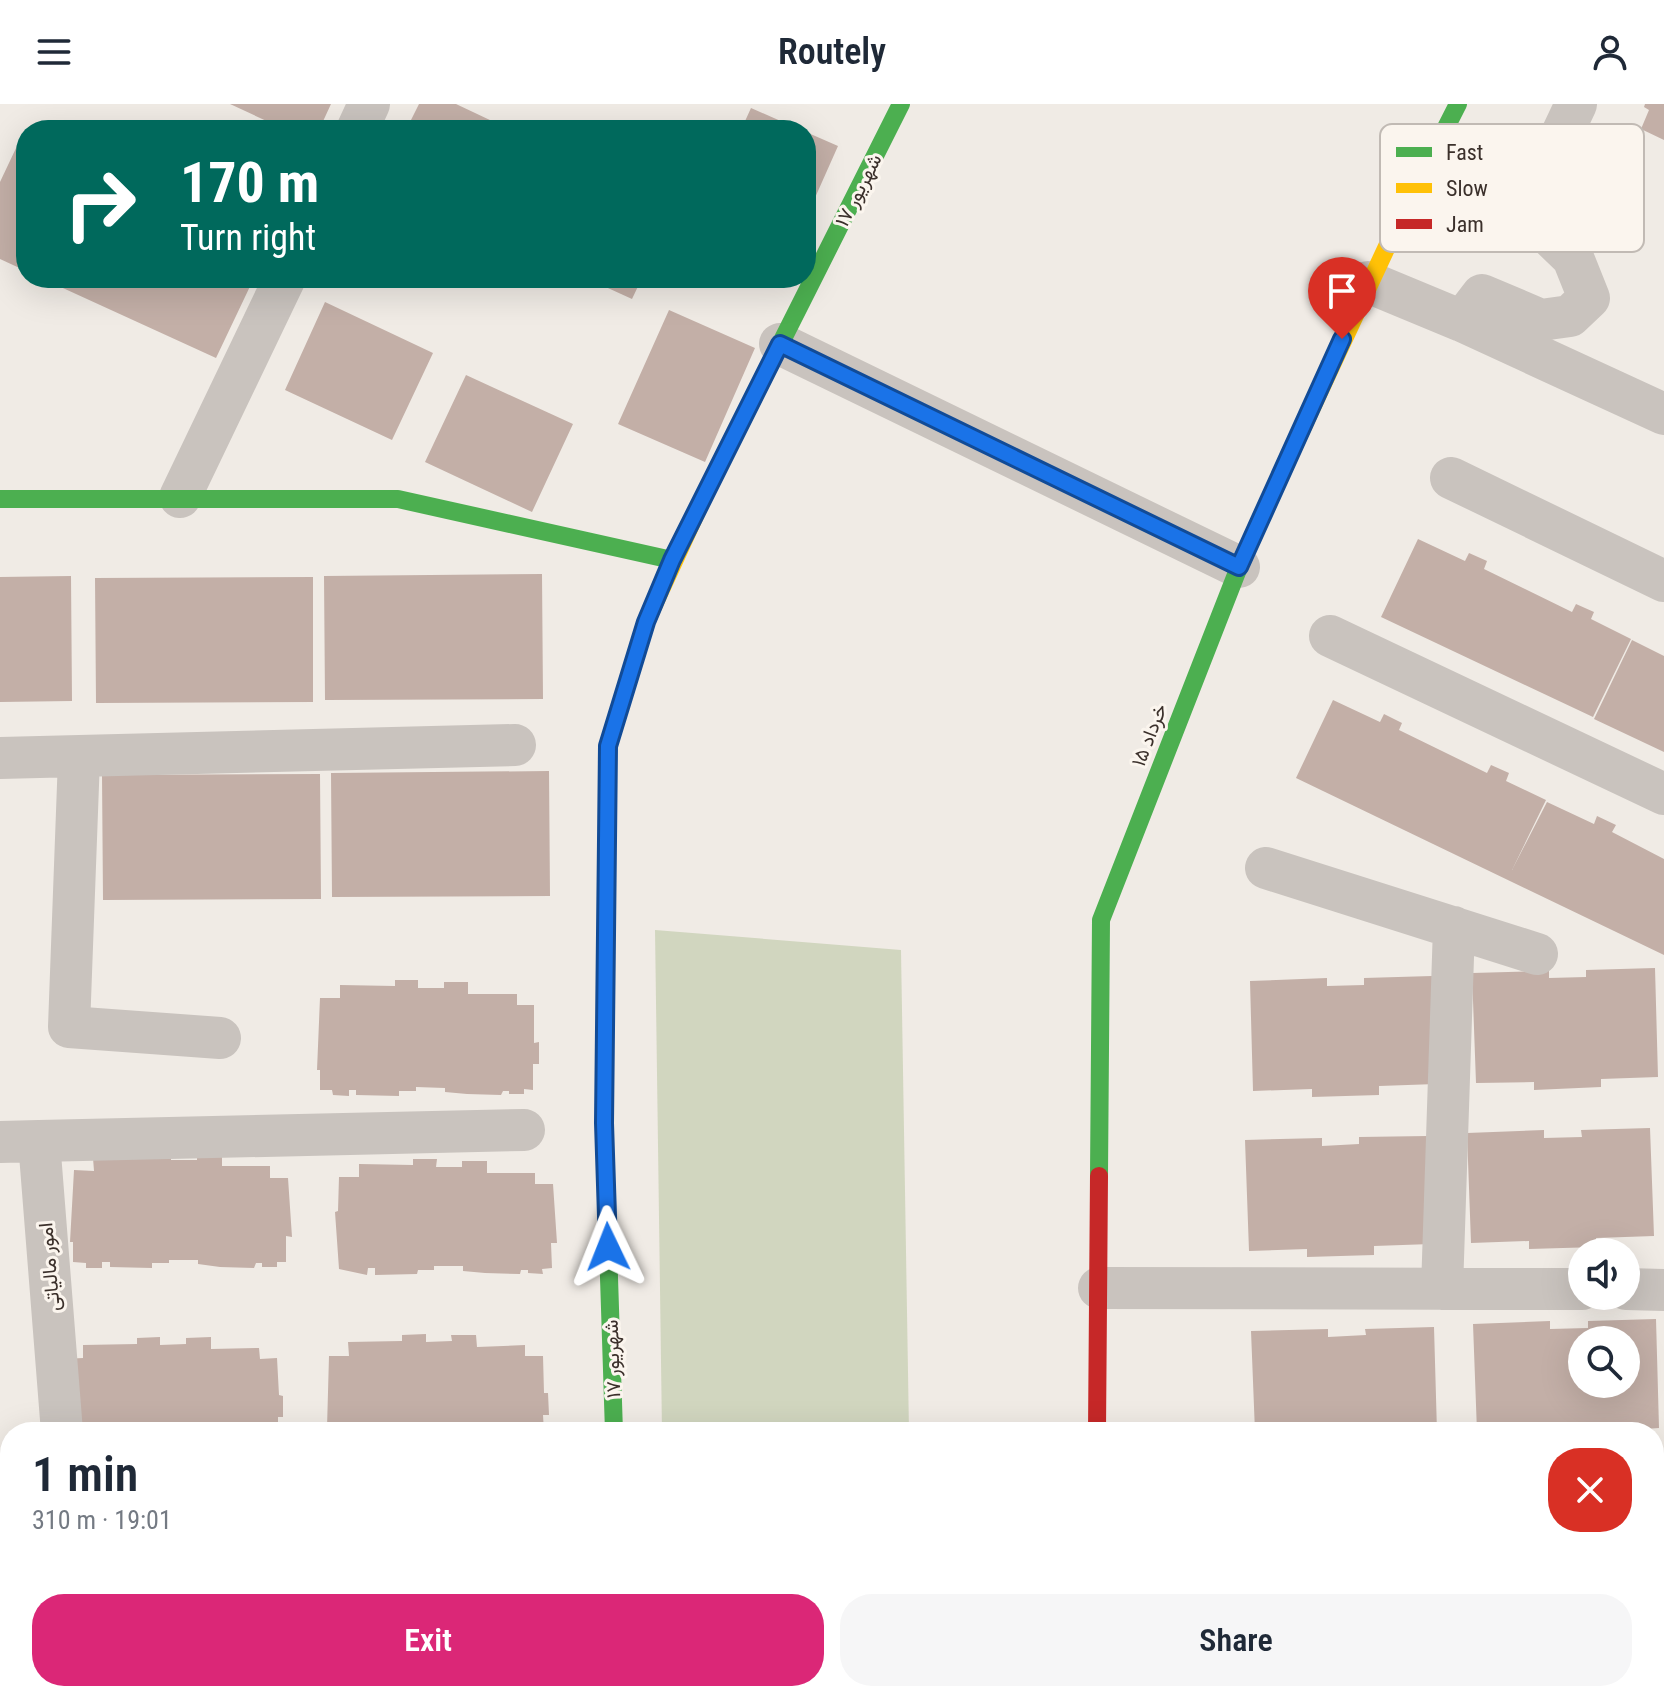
<!DOCTYPE html>
<html lang="en">
<head>
<meta charset="utf-8">
<style>
  body { margin:0; font-family:"Roboto Condensed",Vazirmatn,sans-serif; background:#f6f6f7; color:#1f2937; height:100vh; display:flex; flex-direction:column; font-size:30px; white-space:nowrap }
  * { box-sizing:border-box; margin:0 }
  p { font-size:26px; color:#747a83 }
  .icon { flex:none; width:44px; height:44px; fill:none; stroke:currentColor; stroke-width:2; stroke-linecap:round; stroke-linejoin:round }
  .map { position:relative; flex:1; overflow:hidden }
  .details { position:absolute; left:0px; top:1318px; width:1664px; height:280px; display:flex; flex-direction:column; background:#fff; border-radius:32px 32px 0 0; box-shadow:0 8px 32px #0002 }
  .details>* { flex:none }
  .guide { position:absolute; left:16px; top:16px; width:800px; height:168px; border-radius:32px; box-shadow:0 8px 32px #0002; background:#00695c; color:#fff; overflow:hidden }
  .controls { position:absolute; left:1568px; top:1134px; display:grid; gap:16px }
  .controls a { display:grid; place-items:center; width:72px; height:72px; border-radius:50%; background:#fff; box-shadow:0 8px 32px #0002; font-size:40px }
  .pin { position:absolute; display:grid; place-items:center; width:68px; height:68px; color:#fff; margin:-82px -34px; border-radius:50% 50% 50% 0; rotate:-45deg; box-shadow:0 0 8px #0007 }
  .pin .icon { rotate:45deg }
  .me { position:absolute; width:88px; margin:-44px; rotate:358deg; stroke-linejoin:round; filter:drop-shadow(0 0 6px #0008) }
  .turn { display:flex; align-items:center; gap:28px; height:168px; padding:0 32px; font-size:36px }
  .turn .icon { width:104px; height:104px; stroke-width:2.5 }
  .turn b { display:block; font-size:56px; line-height:68px }
  .round { display:grid; place-items:center; flex:none; width:84px; height:84px; border-radius:32px; background:#f6f6f7 }
  .summary { display:flex; align-items:center; justify-content:space-between; height:136px; padding:0 32px }
  h1 { font-size:48px; font-weight:600; line-height:60px }
  .action { display:flex; gap:16px; margin-top:auto; padding:16px 32px }
  .action a { flex:1; height:92px; border-radius:32px; background:#db2777; color:#fff; font-size:32px; font-weight:600; line-height:92px; text-align:center }
  .action a+a { background:#f6f6f7; color:#1f2937 }
  header { display:flex; justify-content:space-between; align-items:center; height:104px; padding:0 32px; background:#fff; font-size:36px; font-weight:600 }
  .map>svg:first-child { display:block }
  .green { fill:#d1d6bf }
  .building { fill:#c3afa7; fill-rule:evenodd }
  .lines { fill:none; stroke-linecap:round; stroke-linejoin:round }
  .street { stroke:#c9c3be; stroke-width:42 }
  .fast { stroke:#4caf50; stroke-width:18 }
  .slow { stroke:#ffc107; stroke-width:18 }
  .jam { stroke:#c62828; stroke-width:18 }
  .route-casing { stroke:#114b97; stroke-width:20 }
  .route { stroke:#1a73e8; stroke-width:14 }
  .labels { text-anchor:middle; dominant-baseline:central; stroke-width:6; stroke-linejoin:round; paint-order:stroke }
  .street-label { font-size:20px; fill:#3b302b; stroke:#fbf5ee }
  .key { fill:#fbf5ee; stroke:#c1bab4; stroke-width:2 }
  .key-label { font-size:22px; fill:#3b302b }
</style>
</head>
<body>
<header><svg class="icon" aria-label="menu" viewBox="0 0 24 24"><path d="M4 6h16M4 12h16M4 18h16"/></svg>Routely<svg class="icon" aria-label="person" viewBox="0 0 24 24"><circle cx="12" cy="8" r="4"/><path d="M4 21q1-7 8-7t8 7"/></svg></header>
<div class="map">
<svg width="1664" height="1598" viewBox="0 0 1664 1598">
  <rect width="100%" height="100%" fill="#f0ebe5"/>
  <path class="green" d="M655 826 901 846 909 1328H662Z"/>
  <path class="building" d="M230 0H331L319 26H286Z
    M419 0H456L511 26H406Z
    M1645 0H1664V36L1641 25 1649 6 1644 3Z
    M751 4 801 26H741Z
    M806 28 838 42 806 114Z
    M17 42 26 46V167L0 155V78Z
    M41 174H254L216 254Z
    M586 174H642L632 195Z
    M325 198 433 249 392 336 285 286Z
    M669 206 755 244 705 358 618 320Z
    M466 271 573 320 532 408 425 358Z
    M1418 435 1465 457 1469 449 1487 457 1484 465 1572 508 1576 500 1594 508 1591 515 1631 535 1593 613 1381 513Z
    M542 470 543 595 325 596 324 472Z
    M71 472 72 597 0 598V473Z
    M313 473V598L96 599 95 474Z
    M1632 536 1664 552V648L1594 615Z
    M1333 596 1380 618 1384 610 1402 619 1399 626 1487 669 1491 661 1509 669 1506 677 1546 696 1512 766 1547 698 1594 720 1597 712 1616 721 1612 728 1664 755V851L1296 674Z
    M549 667 550 792 332 793 331 669Z
    M320 670 321 795 103 796 102 671Z
    M1655 864 1658 973 1601 975V983L1534 986V978L1476 979 1472 869 1549 867V874L1586 873V866Z
    M1432 872 1436 980 1379 982V991L1312 993V985L1253 987 1250 877 1327 874V882L1364 881V874Z
    M395 876H418V884H444V878H468V890H517V901H534V939L539 938V960H533V986L524 985V990H509V987H503L501 991 467 990 445 988V984L416 983V987H399V992L356 991V986H349V992L333 991 332 986H320V966H317L320 894H340V881L395 882Z
    M1650 1024 1654 1132 1596 1134 1597 1143 1529 1145V1137L1471 1139 1467 1029 1544 1026V1034L1582 1033 1581 1026Z
    M1428 1032 1431 1140 1374 1142V1151L1307 1153V1145L1249 1147 1245 1036 1322 1034V1042L1359 1040V1033Z
    M171 1048V1056H197V1050H222V1062H270V1074H288L292 1133 286 1132V1158H277V1163H262V1159H256L254 1164 220 1163 198 1160V1156H169V1159H152V1164L110 1163V1158H102V1164H86V1159L73 1158V1138H70L74 1066 94 1067 93 1054Z
    M413 1055H437L436 1063H462V1057H487V1069H535V1080H553L557 1139H551L552 1164 542 1165 543 1170 528 1169V1166H521L520 1170 485 1169 463 1167V1162H434V1166H418L417 1170 375 1171V1164H368L367 1171 339 1165 335 1108 338 1107 339 1073H359V1060L413 1061Z
    M1656 1215 1659 1324 1602 1328H1477L1473 1220 1550 1217V1225L1588 1224V1217ZM1582 1236H1626V1280H1582Z
    M1434 1223 1437 1328H1255L1251 1227 1328 1225V1233L1366 1231 1365 1225Z
    M426 1230V1238L452 1237 451 1231H476L477 1243 525 1241V1252H543L544 1289H548L549 1311H543L544 1328H331L327 1324 329 1252H349L348 1238 402 1237V1231Z
    M160 1233V1241L186 1240V1234L211 1233V1245L259 1244 260 1255 277 1254 279 1291 283 1292V1313H278V1328H66L63 1255 83 1254V1241L137 1240V1234Z
    M1664 1542V1598H1491V1588H1654V1543Z
    M1257 1588H1439L1440 1598H1257Z"/>
  <g class="lines">
    <path class="street" d="M357 26 369 0
      M1368 178 1462 217 1664 310
      M1462 217 1482 191 1541 216 1570 212 1589 194 1573 154 1539 121 1537 83 1576 0
      M780 240 1239 463
      M1451 374 1664 477
      M180 393 285 174
      M1330 532 1664 690
      M0 654 515 641
      M79 654 69 923 220 934
      M1266 764 1537 850
      M39 1037 524 1026
      M0 1038 39 1037 62 1328
      M1099 1184 1582 1185
      M1442 1185 1454 823
      M1626 1185 1664 1186
      M1654 1382H1664
      M1654 1484H1664
      M1654 1566H1664
      M68 1588V1598
      M622 1588V1598"/>
    <path class="fast" d="M1404 106 1458 0
      M705 390 901 0
      M0 395H398L672 456
      M606 841 604 1019 614 1328
      M1099 1072 1101 816 1239 463 1289 353
      M1094 1588V1598"/>
    <path class="slow" d="M1289 353 1404 106
      M606 841 608 642 646 518 705 390"/>
    <path class="jam" d="M1097 1328 1099 1072"/>
  </g>
  <g class="lines">
    <g class="route-casing">
      <path id="route" d="M608 1143 604 1019 608 642 646 518 672 456 780 240 1239 463 1342 235"/>
    </g>
    <use href="#route" class="route"/>
  </g>
  <g class="labels">
    <g class="street-label">
      <text transform="translate(858 86) rotate(-63)">۱۷ شهریور</text>
      <text transform="translate(1149 631) rotate(-69)">۱۵ خرداد</text>
      <text transform="translate(49 1163) rotate(-95)">امور مالیاتی</text>
      <text transform="translate(612 1255) rotate(-92)">۱۷ شهریور</text>
    </g>
  </g>
  <rect x="1380" y="20" width="264" height="128" rx="12" class="key"/>
  <rect x="1396" y="43" width="36" height="10" fill="#4caf50"/>
  <rect x="1396" y="79" width="36" height="10" fill="#ffc107"/>
  <rect x="1396" y="115" width="36" height="10" fill="#c62828"/>
  <g class="key-label">
    <text x="1446" y="56">Fast</text>
    <text x="1446" y="92">Slow</text>
    <text x="1446" y="128">Jam</text>
  </g>
</svg>
<div class="controls">
<a><svg class="icon" aria-label="sound" viewBox="0 0 24 24"><path d="M4 9h4l5-4v14l-5-4H4zM17 9q2 3 0 6"/></svg></a>
<a><svg class="icon" aria-label="search" viewBox="0 0 24 24"><circle cx="10" cy="10" r="6"/><path d="M15 15l6 6"/></svg></a>
</div>
<div class="pin" style="left:1342px;top:235px;background:#d93025"><svg class="icon" aria-label="arrive" viewBox="0 0 24 24"><path d="M6 21V4h12l-3 4 3 4H6"/></svg></div>
<svg class="me" style="left:608px;top:1143px" viewBox="-20 -20 40 40"><path d="M0-17L14 15 0 8-14 15z" fill="#1a73e8" stroke="#fff" stroke-width="4"/></svg>
<div class="guide">
<div class="turn"><svg class="icon" aria-label="right" viewBox="0 0 24 24"><path d="M7 20v-9h11M14 6l5 5-5 5"/></svg><div><b>170 m</b>Turn right</div></div>
</div>
<section class="details">
<div class="summary"><div><h1>1 min</h1><p>310 m · 19:01</p></div><a class="round" style="background:#d93025;color:#fff"><svg class="icon" aria-label="close" viewBox="0 0 24 24"><path d="M6 6l12 12M18 6L6 18"/></svg></a></div>
<div class="action"><a>Exit</a><a>Share</a></div>
</section>
</div>
</body>
</html>
